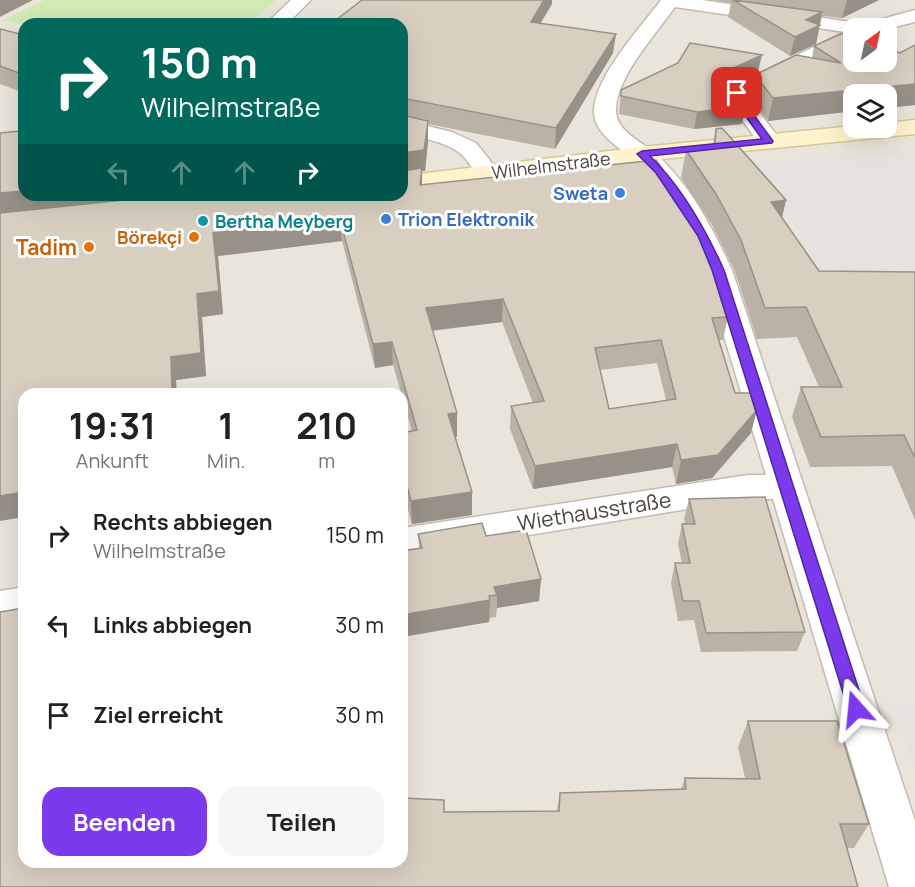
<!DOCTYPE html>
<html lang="de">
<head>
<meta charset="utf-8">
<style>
  body { margin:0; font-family:Manrope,sans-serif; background:#f6f6f6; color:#202124; height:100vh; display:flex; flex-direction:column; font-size:22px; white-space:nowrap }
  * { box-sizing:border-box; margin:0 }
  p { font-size:20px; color:#757577 }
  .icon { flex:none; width:33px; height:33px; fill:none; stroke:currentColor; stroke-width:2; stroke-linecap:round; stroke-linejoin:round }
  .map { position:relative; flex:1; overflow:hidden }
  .sheet { position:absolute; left:18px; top:388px; width:390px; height:480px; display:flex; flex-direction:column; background:#fff; border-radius:18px; box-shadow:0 6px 24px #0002 }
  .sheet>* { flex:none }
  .hud { position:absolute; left:18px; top:18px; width:390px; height:183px; border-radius:18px; box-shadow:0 6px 24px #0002; background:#00695c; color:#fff; overflow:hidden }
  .needle { width:39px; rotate:33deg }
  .tools { position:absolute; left:843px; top:18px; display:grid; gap:12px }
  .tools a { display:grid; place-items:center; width:54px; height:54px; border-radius:12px; background:#fff; box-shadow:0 6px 24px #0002; font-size:30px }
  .pin { position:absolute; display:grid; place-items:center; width:51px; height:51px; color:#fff; margin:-26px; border-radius:12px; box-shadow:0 3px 9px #0006 }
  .me { position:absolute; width:66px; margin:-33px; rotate:342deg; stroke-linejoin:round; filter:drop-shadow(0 0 4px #0008) }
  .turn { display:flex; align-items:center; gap:21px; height:126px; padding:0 24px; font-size:27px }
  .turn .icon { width:78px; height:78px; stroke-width:2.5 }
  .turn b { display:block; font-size:42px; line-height:51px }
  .lanes { display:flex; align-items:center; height:57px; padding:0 24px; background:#0003; justify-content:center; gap:30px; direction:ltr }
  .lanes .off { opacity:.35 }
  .eta { display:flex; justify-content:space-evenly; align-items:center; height:102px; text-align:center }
  .eta b { font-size:36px; font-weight:700; line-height:42px }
  .action { display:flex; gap:12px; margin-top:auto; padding:12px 24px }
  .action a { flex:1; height:69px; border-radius:18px; background:#7c3aed; color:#fff; font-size:24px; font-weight:700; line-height:69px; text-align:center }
  .action a+a { background:#f6f6f6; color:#202124 }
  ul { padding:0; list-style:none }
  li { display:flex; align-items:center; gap:18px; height:90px; padding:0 24px }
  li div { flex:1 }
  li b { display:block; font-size:22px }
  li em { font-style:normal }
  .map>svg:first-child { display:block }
  .residential { fill:#eae5da; fill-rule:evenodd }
  .industrial { fill:#e6e2dd }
  .green { fill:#d2eab5 }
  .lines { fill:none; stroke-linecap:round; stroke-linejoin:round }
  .minor-casing { stroke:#c2bbae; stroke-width:3 }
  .secondary-casing { stroke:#d6c79b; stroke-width:3 }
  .minor { fill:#fff; fill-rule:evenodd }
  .secondary { fill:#fff3cd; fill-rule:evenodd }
  .wall { fill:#bab2a6; fill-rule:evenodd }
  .shaded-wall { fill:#979187 }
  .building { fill:#d8cfc1; stroke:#979187; stroke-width:1.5; fill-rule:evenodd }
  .route { fill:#7c3aed; stroke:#51269a; stroke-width:1.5 }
  .shop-dot { fill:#3f7fe0; stroke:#fff; stroke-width:2 }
  .culture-dot { fill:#0f9aa8; stroke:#fff; stroke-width:2 }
  .food-dot { fill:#e8710a; stroke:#fff; stroke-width:2 }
  .labels { text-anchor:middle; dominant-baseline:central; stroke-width:6; stroke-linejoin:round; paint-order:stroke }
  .far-street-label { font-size:18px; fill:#4b4439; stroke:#fff }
  .far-shop-label { font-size:18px; font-weight:bold; fill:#366cbe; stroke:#fff; text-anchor:end }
  .far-culture-label { font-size:18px; font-weight:bold; fill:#0d838f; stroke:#fff; text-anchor:start }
  .far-food-label { font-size:18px; font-weight:bold; fill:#c56008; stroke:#fff; text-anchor:end }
  .food-label { font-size:21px; font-weight:bold; fill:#c56008; stroke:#fff; text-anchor:end }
  .street-label { font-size:21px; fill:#4b4439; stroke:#fff }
</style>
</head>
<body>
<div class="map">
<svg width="915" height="887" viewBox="0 0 915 887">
  <rect width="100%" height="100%" fill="#f6f3ec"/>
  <path class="residential" d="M0 0H915V147L740 166 789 217 915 524V705L892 704 915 771V887H0ZM24 24H402V195H24ZM854 28H886V62H854ZM854 94H886V128H854ZM24 394H402V862H24Z"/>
  <path class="industrial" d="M915 147V524L789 217 739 165Z
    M892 704 915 705V771Z"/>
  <path class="green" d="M45 0H276L248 24H24L3 20Z"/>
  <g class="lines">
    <g class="minor-casing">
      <path id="minor" d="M291 0H311L287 24H266Z
        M661 0H702L864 24 915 10V22L886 29 854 28V43L747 96 781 141 777 146 769 148 761 146 725 96 729 88 845 32 675 7C656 34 617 76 616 109 615 132 644 142 657 155 691 186 713 229 732 270L915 821V887H889L773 499H748L402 556V528L748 475H766L704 270C688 233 670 192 640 164 624 150 592 135 594 109 597 74 640 28 661 0Z
        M402 120 452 132 476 143 500 173 497 178C476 183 474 166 461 154 446 141 420 138 402 134Z
        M24 587V617L0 621V591Z"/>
    </g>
    <g class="secondary-casing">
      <path id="secondary" d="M915 120V134L642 161 402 190V176L642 147 854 126 886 128V123Z"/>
    </g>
    <use href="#minor" class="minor"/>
    <use href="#secondary" class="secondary"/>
  </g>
  <path class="wall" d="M713 0H879L842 18 822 16 816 44 790 56 728 17 731 3Z
    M552 4 540 23 613 53 555 149 428 124V142L425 171H422V185L728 317 723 340H719L735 393 751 433 712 478 676 484 672 467 533 489 510 429 511 406 533 403 502 322 432 331 457 437H455L472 492V515L412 524 408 510 402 511V433L412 431 393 365 375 368 342 241 218 256 223 314 202 317 206 376 176 380 24 195H402V24ZM657 363 666 400 609 409 600 370Z
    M0 29 24 35V93L0 84Z
    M915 45V105L886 108V94H854V111L768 121 750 97 755 75 812 58 814 46 900 53Z
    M762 55 758 71 731 85 742 124 694 129 619 114 621 90Z
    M716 129 786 200 782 218 819 271 915 272V520L892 466 810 467 792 417 801 387H819L797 337 757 339 734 269 711 223 681 178 686 150 712 147Z
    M689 499 805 632 797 651 701 652 694 620 678 621 671 583 675 563H682L678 544 682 524H685L684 519Z
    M418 534 486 536 541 579 539 601 497 608 496 617 490 618 489 622 402 637V551L419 548Z
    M748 721 869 824 854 848 0 887 24 862 444 812 557 811 560 793 681 789 685 778H745L738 747Z"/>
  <path class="shaded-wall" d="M0 0H33L0 17Z
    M544 0H552V4L530 41 531 22Z
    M847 0H879L842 18Z
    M822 12 816 44 790 56 795 37 806 20Z
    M616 34 613 53 555 149 556 128Z
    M762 55 758 71 728 86 726 78 731 69Z
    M915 84V105L886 108V94H854V111L768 121 773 98Z
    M746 106 742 124 694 129 697 112Z
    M428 121V142L425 171H422V190L402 174V153Z
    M24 191V195H197L0 216V193Z
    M786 200 779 229 771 202Z
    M340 219 342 241 218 256 223 314 202 317 206 376 176 380 177 394H172L171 357 197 294 213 233Z
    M503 299 502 322 426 331V308Z
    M392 342 393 365 375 368 373 344Z
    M757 410 751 433 712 478 676 484 681 460Z
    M457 413V437L449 438 448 414Z
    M677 444 672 467 533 489 535 466Z
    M407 486 408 510 402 511V487Z
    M24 492V517L0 521V496Z
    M472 492V515L412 524 411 501Z
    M541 579 539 601 497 608V595L494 587Z
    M490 600 489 622 402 637V615Z"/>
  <path class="building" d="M362 0H544L531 22 616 34 556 128 402 98V24H331Z
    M733 0 822 12 806 20 820 25 795 37Z
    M0 29 24 35V75L0 66Z
    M845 32 854 35V62H886V48L900 53 915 45V84L773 98 755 75 796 55 841 63 814 46Z
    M690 43 762 55 731 69 726 78 746 106 697 112 621 96V90L678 63Z
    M402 115 428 121 424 150 402 153Z
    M21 127H24V191L0 193V133L20 131Z
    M722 128 786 200 771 202 819 271 915 272V458L904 435 821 437 801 387H842L806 307 765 308 741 240 716 194 686 150 715 147 716 129Z
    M656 160 679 193 706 248 728 317 712 318 735 393H752L757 410 718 455 681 460 677 444 535 466 511 406 544 401 503 299 426 308 457 413 448 414 472 492 411 501 407 486 402 487V433L417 430 392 342 373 344 340 219 213 233 219 291 197 294 201 353 171 357 172 394H24V492L0 496V213L171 195H402V171L422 168 420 185ZM661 340 676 399 609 409 595 348Z
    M765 497 805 632 706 633 699 601H683L675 563H690L682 524H695L689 499Z
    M482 523 486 536 526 530 541 579 494 587 497 595 489 596 490 600 402 615V551L422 548 418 534Z
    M24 608V862H402V798L444 800V812L559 811 560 793 686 789 685 778 760 779 748 721H837L869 824H840L858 887H0V612Z"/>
  <path class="route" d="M737 90 740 91V96L773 141 772 143 650 156C682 187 706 230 724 270L865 709 863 715 856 717 850 715 848 709 712 270 698 236 656 173 637 154 642 151 762 139 731 96 734 91Z"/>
  <g class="shop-dot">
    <circle cx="620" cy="193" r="6"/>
    <circle cx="386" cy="219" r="6"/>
  </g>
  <circle class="culture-dot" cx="203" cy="221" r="6"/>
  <g class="food-dot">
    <circle cx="194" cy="237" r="6"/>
    <circle cx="89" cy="247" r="6"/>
  </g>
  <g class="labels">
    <g class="far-street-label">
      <text transform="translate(551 165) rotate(-7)">Wilhelmstraße</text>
    </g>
    <g class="far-shop-label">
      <text x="608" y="193">Sweta</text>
      <text x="398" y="219" text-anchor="start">Trion Elektronik</text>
    </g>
    <g class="far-culture-label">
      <text x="215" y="221">Bertha Meyberg</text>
    </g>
    <g class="far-food-label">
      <text x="182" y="237">Börekçi</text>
    </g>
    <g class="food-label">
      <text x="77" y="247">Tadim</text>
    </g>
    <g class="street-label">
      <text transform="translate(594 511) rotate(-9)">Wiethausstraße</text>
    </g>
  </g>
</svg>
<div class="tools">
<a><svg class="needle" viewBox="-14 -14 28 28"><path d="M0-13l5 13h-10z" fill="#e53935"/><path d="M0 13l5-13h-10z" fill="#757577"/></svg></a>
<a><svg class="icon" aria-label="layers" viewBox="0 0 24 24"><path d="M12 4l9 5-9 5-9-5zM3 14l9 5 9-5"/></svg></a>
</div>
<div class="pin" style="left:737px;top:93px;background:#d93025"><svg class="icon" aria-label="arrive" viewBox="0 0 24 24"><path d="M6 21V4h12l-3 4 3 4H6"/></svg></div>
<svg class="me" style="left:856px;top:709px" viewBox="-20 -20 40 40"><path d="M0-17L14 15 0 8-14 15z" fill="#7c3aed" stroke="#fff" stroke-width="4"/></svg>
<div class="hud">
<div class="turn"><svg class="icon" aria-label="right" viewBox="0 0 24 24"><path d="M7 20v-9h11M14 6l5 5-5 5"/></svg><div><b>150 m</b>Wilhelmstraße</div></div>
<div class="lanes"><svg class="icon off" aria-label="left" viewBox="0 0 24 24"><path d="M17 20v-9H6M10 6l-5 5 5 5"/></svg><svg class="icon off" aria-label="ahead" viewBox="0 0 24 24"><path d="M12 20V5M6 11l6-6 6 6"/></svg><svg class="icon off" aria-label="ahead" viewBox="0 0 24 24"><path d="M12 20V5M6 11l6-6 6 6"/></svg><svg class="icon" aria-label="right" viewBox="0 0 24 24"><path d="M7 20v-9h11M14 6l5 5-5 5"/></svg></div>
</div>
<section class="sheet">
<div class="eta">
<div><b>19:31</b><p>Ankunft</p></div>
<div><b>1</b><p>Min.</p></div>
<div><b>210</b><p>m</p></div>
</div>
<ul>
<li><svg class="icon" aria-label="right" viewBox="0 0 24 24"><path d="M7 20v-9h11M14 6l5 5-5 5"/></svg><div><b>Rechts abbiegen</b><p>Wilhelmstraße</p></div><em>150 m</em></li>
<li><svg class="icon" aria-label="left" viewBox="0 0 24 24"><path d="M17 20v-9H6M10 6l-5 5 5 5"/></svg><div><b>Links abbiegen</b></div><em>30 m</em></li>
<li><svg class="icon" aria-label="arrive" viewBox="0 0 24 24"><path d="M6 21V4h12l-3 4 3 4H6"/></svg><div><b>Ziel erreicht</b></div><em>30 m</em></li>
</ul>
<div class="action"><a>Beenden</a><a>Teilen</a></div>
</section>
</div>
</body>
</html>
